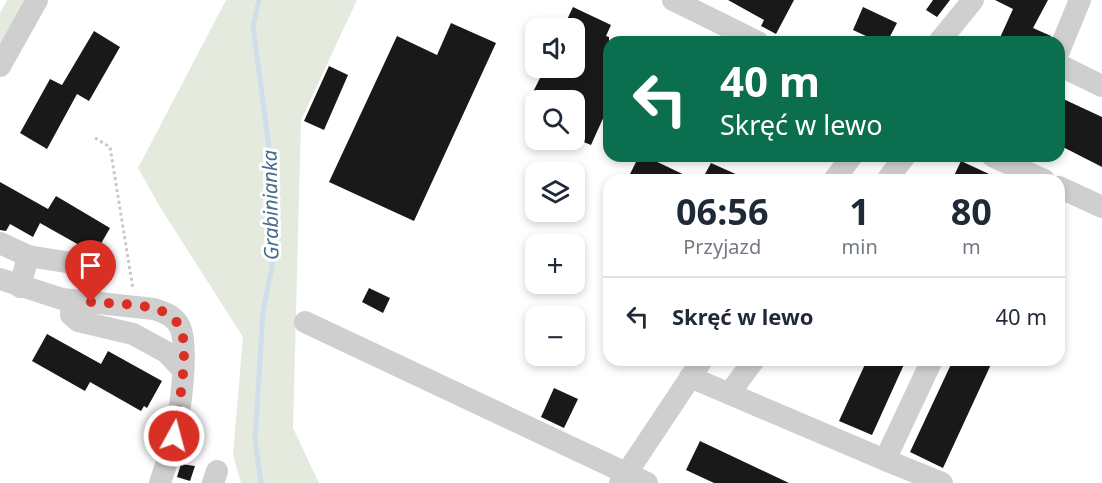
<!DOCTYPE html>
<html lang="pl">
<head>
<meta charset="utf-8">
<style>
  body { margin:0; font-family:"Noto Sans",sans-serif; background:#f2f2f3; color:#1f2937; height:100vh; display:flex; flex-direction:column; font-size:22px; white-space:nowrap }
  * { box-sizing:border-box; margin:0 }
  p { font-size:20px; color:#747a83 }
  .icon { flex:none; width:33px; height:33px; fill:none; stroke:currentColor; stroke-width:2; stroke-linecap:round; stroke-linejoin:round }
  .map { position:relative; flex:1; overflow:hidden }
  .sheet { position:absolute; left:603px; top:174px; width:462px; height:192px; display:flex; flex-direction:column; background:#fff; border-radius:18px; box-shadow:0 3px 9px #0003 }
  .sheet>* { flex:none }
  .guide { position:absolute; left:603px; top:36px; width:462px; height:126px; border-radius:18px; box-shadow:0 3px 9px #0003; background:#0b6e4f; color:#fff; overflow:hidden }
  .fabs { position:absolute; left:525px; top:18px; display:grid; gap:12px }
  .fabs a { display:grid; place-items:center; width:60px; height:60px; border-radius:12px; background:#fff; box-shadow:0 3px 9px #0003; font-size:30px }
  .pin { position:absolute; display:grid; place-items:center; width:51px; height:51px; color:#fff; margin:-62px -26px; border-radius:50% 50% 50% 0; rotate:-45deg; box-shadow:0 0 6px #0007 }
  .pin .icon { rotate:45deg }
  .me { position:absolute; width:66px; margin:-33px; rotate:7deg; stroke-linejoin:round; filter:drop-shadow(0 0 4px #0008) }
  .turn { display:flex; align-items:center; gap:21px; height:126px; padding:0 18px; font-size:27px }
  .turn .icon { width:78px; height:78px; stroke-width:2.5 }
  .turn b { display:block; font-size:42px; line-height:51px }
  .eta { display:flex; justify-content:space-evenly; align-items:center; height:102px; text-align:center }
  .eta b { font-size:36px; font-weight:700; line-height:42px }
  ul { padding:0; list-style:none }
  li { display:flex; align-items:center; gap:18px; height:78px; padding:0 18px; border-top:2px solid #e0e1e3 }
  li div { flex:1 }
  li b { display:block; font-size:22px }
  li em { font-style:normal }
  .map>svg:first-child { display:block }
  .green { fill:#e4eade }
  .lines { fill:none; stroke-linecap:round; stroke-linejoin:round }
  .stream { stroke:#d0deea; stroke-width:5 }
  .building { fill:#191919 }
  .path { stroke:#c9c9c9; stroke-width:3; stroke-dasharray:3 3; stroke-linecap:butt }
  .minor { stroke:#cfcfcf; stroke-width:22 }
  .route { stroke:#d93025; stroke-width:10; stroke-dasharray:0 18 }
  .labels { text-anchor:middle; dominant-baseline:central; stroke-width:6; stroke-linejoin:round; paint-order:stroke }
  .water-label { font-size:20px; font-style:italic; fill:#466c8d; stroke:#fff }
</style>
</head>
<body>
<div class="map">
<svg width="1102" height="483" viewBox="0 0 1102 483">
  <rect width="100%" height="100%" fill="#fff"/>
  <path class="green" d="M7 0H26L0 43V13Z
    M226 0H357L301 120 293 428 319 483H241L233 455 243 337 160 207 138 168Z"/>
  <g class="lines">
    <path class="stream" d="M259 0 253 26 271 163 275 251 263 312 255 440 261 483"/>
  </g>
  <path class="building" d="M728 0H794L776 34 761 26 764 20Z
    M933 0H950L937 17 926 10Z
    M995 0H1048L1033 28 1051 36 1048 42H998L1013 9Z
    M573 7 611 25 606 36 609 37V115L605 114 591 145 574 138V100H529L545 68H574V28H563Z
    M863 7 897 23 887 42H879L853 30Z
    M451 23 496 43 414 221 329 182 397 36 437 55Z
    M94 31 120 47 89 101 77 94 47 149 20 133 50 79 62 85Z
    M329 66 348 75 324 130 304 121Z
    M1059 97 1102 117V167L1059 145Z
    M639 156H645L695 180H639L629 176Z
    M961 161 1002 180H952Z
    M711 163 749 180H713L704 176Z
    M0 182 48 209 56 196 110 228 95 254 40 223 33 237 10 224 6 231 0 230Z
    M369 288 390 298 383 313 362 302Z
    M47 334 101 364 108 351 162 381 147 408 144 406 141 411 90 382 85 391 32 361Z
    M867 360H906L872 435 839 421Z
    M953 360H993L943 468 910 452Z
    M554 388 578 399 564 428 541 417Z
    M700 441 789 483H714L686 470Z
    M181 464 195 466 190 481 177 477Z"/>
  <g class="lines">
    <path class="path" d="M95 138 110 147 133 289"/>
    <path class="minor" d="M673 0 758 42
      M939 42 973 0
      M1059 51 1080 0
      M1059 65 1102 86
      M0 66 37 0
      M992 156 1044 180
      M834 180 852 156
      M887 180 905 156
      M1059 187 1102 207
      M0 243 28 256
      M0 279 62 299 154 309C164 312 175 316 180 327 189 348 180 415 174 438 170 453 165 468 160 483
      M20 287 28 256 85 265
      M71 300V315L78 321 133 334 166 352 183 370
      M305 322 647 483
      M690 377 885 460 932 360
      M729 394 754 360
      M885 460 942 483
      M213 483 217 471
      M620 483 702 360"/>
  </g>
  <g class="lines">
    <path class="route" d="M91 302C112 304 152 303 169 315 172 317 177 322 179 325 191 344 178 412 174 436"/>
  </g>
  <g class="labels">
    <g class="water-label">
      <text transform="translate(270 205) rotate(-91)">Grabinianka</text>
    </g>
  </g>
</svg>
<div class="fabs">
<a><svg class="icon" aria-label="sound" viewBox="0 0 24 24"><path d="M4 9h4l5-4v14l-5-4H4zM17 9q2 3 0 6"/></svg></a>
<a><svg class="icon" aria-label="search" viewBox="0 0 24 24"><circle cx="10" cy="10" r="6"/><path d="M15 15l6 6"/></svg></a>
<a><svg class="icon" aria-label="layers" viewBox="0 0 24 24"><path d="M12 4l9 5-9 5-9-5zM3 14l9 5 9-5"/></svg></a>
<a>+</a>
<a>−</a>
</div>
<div class="pin" style="left:91px;top:302px;background:#d93025"><svg class="icon" aria-label="arrive" viewBox="0 0 24 24"><path d="M6 21V4h12l-3 4 3 4H6"/></svg></div>
<svg class="me" style="left:174px;top:436px" viewBox="-20 -20 40 40"><circle r="17" fill="#d93025" stroke="#fff" stroke-width="3"/><path d="M0-11L8 9 0 5-8 9z" fill="#fff"/></svg>
<div class="guide">
<div class="turn"><svg class="icon" aria-label="left" viewBox="0 0 24 24"><path d="M17 20v-9H6M10 6l-5 5 5 5"/></svg><div><b>40 m</b>Skręć w lewo</div></div>
</div>
<section class="sheet">
<div class="eta">
<div><b>06:56</b><p>Przyjazd</p></div>
<div><b>1</b><p>min</p></div>
<div><b>80</b><p>m</p></div>
</div>
<ul>
<li><svg class="icon" aria-label="left" viewBox="0 0 24 24"><path d="M17 20v-9H6M10 6l-5 5 5 5"/></svg><div><b>Skręć w lewo</b></div><em>40 m</em></li>
</ul>
</section>
</div>
</body>
</html>
